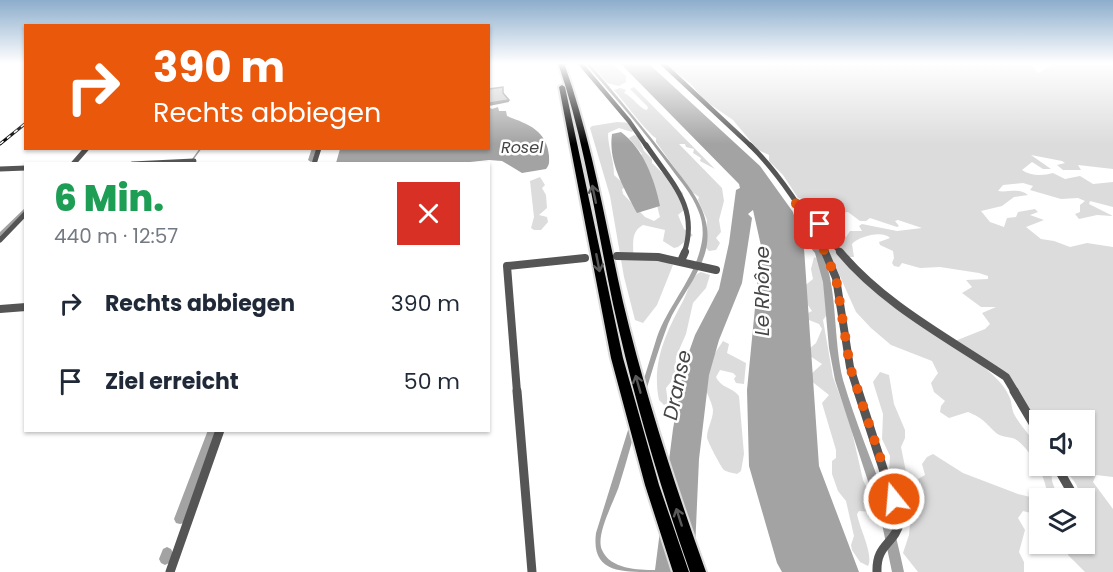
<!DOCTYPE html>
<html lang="de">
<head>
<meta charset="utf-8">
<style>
  body { margin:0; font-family:Poppins,sans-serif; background:#f2f2f3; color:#1f2937; height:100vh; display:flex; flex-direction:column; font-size:22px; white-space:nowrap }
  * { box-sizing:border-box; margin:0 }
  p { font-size:20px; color:#747a83 }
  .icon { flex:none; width:33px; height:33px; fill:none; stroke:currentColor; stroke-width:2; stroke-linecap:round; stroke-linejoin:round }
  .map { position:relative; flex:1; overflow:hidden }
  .drawer { position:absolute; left:24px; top:162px; width:466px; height:270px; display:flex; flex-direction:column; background:#fff; border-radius:0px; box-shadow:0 2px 4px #0004 }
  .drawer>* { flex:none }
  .top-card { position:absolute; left:24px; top:24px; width:466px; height:126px; border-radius:0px; box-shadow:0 2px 4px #0004; background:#ea580c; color:#fff; overflow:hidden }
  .fabs { position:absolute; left:1029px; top:410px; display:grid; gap:12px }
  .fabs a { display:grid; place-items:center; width:66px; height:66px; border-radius:0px; background:#fff; box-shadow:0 2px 4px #0004; font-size:30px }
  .pin { position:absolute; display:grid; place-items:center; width:51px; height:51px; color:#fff; margin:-26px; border-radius:12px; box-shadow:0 3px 9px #0006 }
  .me { position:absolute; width:66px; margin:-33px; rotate:343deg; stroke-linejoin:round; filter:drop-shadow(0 0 4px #0008) }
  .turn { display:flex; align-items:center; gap:21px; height:126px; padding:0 30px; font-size:27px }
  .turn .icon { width:78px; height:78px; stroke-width:2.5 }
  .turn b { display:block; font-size:42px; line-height:51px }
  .round { display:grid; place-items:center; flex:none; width:63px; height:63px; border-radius:0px; background:#f2f2f3 }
  .headline { display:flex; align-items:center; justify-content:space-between; height:102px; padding:0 30px }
  h1 { font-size:36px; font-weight:800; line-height:45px; color:#1e9e55 }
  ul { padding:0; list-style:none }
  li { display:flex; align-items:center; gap:18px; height:78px; padding:0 30px }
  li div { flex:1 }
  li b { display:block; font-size:22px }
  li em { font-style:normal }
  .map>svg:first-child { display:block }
  .green { fill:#dcdcdc }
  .water { fill:#a3a3a3 }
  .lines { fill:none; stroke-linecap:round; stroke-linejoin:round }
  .stream { stroke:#a3a3a3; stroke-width:1.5 }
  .canal { fill:#a3a3a3; fill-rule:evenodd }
  .highway-casing { stroke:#dbdbdb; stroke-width:4 }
  .minor-far3 { stroke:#555; stroke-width:4.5 }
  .minor-far2 { stroke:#555; stroke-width:5 }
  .minor-far1 { stroke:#555; stroke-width:8 }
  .minor { stroke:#555; stroke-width:9 }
  .highway { fill:#000; fill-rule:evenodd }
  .rail-casing { stroke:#000; stroke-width:3 }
  .rail { stroke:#fff; stroke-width:1.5; stroke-dasharray:4.5; stroke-linecap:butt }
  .shaded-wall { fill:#898989 }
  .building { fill:#c4c4c4; stroke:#898989; stroke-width:1.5 }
  .oneway { stroke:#595959 }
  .route { stroke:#ea580c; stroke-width:10; stroke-dasharray:0 18 }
  .labels { text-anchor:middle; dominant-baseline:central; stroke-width:5; stroke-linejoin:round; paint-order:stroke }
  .far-water-label { font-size:16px; font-style:italic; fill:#444; stroke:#fff }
  .water-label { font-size:20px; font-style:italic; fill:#444; stroke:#fff }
</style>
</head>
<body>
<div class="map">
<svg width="1113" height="572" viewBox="0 0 1113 572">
  <rect width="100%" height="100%" fill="#fff"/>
  <path class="green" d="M590 63H611L626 76V82L619 86 607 83Z
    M1050 63 1032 66 1038 73 1054 64 1113 63V169L1078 165 1081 170H1063L1057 165 1065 163 1062 161 1031 155 1051 169H1043L1032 162 1022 170C1030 176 1043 176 1053 173L1065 179 1080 176 1093 184 1113 182V207L1090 201 1089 204 1113 216 1097 215 1079 219 1075 214 1080 212V205L1085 201 1078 198 1061 199 1030 190 1033 186 1023 183 1003 185 998 191C1008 193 1019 187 1028 195L1014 197 1002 206 981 211 990 222 1004 227 1007 218 1016 217 1018 212 1035 209 1038 212 1030 215 1044 220 1026 227 1041 239 1054 241 1070 247 1087 243 1113 247V477L1096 475 1093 482 1113 509V572H1085L1068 555V543H1084V498H1082L1076 484 1062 465H1084V420H1040L1039 437 997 368 955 341 985 329 990 324 982 313 996 307H981L962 293 972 287 966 280 988 279V276L979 273 940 267 920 268 902 263 899 267 894 266 892 263 894 258 893 251 880 245 879 242 890 238C883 230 859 236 852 244L854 257H848L823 228 826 226 836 234 846 237 850 231H862L859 226 862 224 897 231 922 228 898 220 895 221 899 226 897 227 870 218 866 221H860L848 212C840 214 818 211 809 208V205L816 202 798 198 783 175 769 161V155L758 150 733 120 704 100 691 84 665 64Z
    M634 87 715 169 700 161 701 158 693 153 694 149 686 147 685 144H679L722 188 724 201 719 220 721 232 716 238 720 243 716 250 709 251 705 247 707 220 698 200 699 197 692 192 656 142V138C648 134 622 99 614 90L620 88 626 90 624 93C633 97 640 109 647 110L648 107 630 89Z
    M617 122 633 123 636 128 632 132 619 128 608 133C608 148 614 159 614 175L627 187 622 189 623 194 645 217 654 221 660 217C653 193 658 177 639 158L642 154 629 138 634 135 638 137 644 151 652 159V163L683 193 684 210 678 215 684 229 693 235 678 247 674 248 663 241 665 230 643 225C630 232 634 244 633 257L668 263 673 265 657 305 643 323 635 320 624 277 610 196 590 128 592 126Z
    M540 177 545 185 542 188 546 195 547 208 539 215 547 217 548 222 541 230H534L531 228 534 217 530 181Z
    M805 210 809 212C832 247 858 279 891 304 919 326 997 365 1009 396 1012 401 1011 408 1014 414 1025 434 1039 439 1040 465H1051L1052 481 1058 498H1046C1051 484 1029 447 1015 439 1008 436 1000 438 994 431 984 421 982 418 968 412L949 418 940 412 941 406 945 401 934 392 931 383 938 373 932 361 891 345 871 328 856 312 825 243Z
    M814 257 821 261 829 312 823 320 833 377 850 423 863 480 873 500 874 508 872 512 859 511 857 514C859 527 874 555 868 566L860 562 852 550 851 545 854 536 846 501 838 491 832 474V461L836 458V450L822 403 829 395 810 380V375L822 364 810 356 809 349 816 343 822 329 819 324 804 318V315L812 311 803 298 802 288 813 279 811 269Z
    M701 272 710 275 706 288 693 303 686 334 676 357 675 377 666 388 668 403 664 405 659 400C651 362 667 331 684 299 689 290 690 276 701 272Z
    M723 341 729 344 727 353 746 363 744 384 736 383 734 379 736 376 733 373 720 370 716 377C721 388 732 387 739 396L744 454 741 471 737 474C733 473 727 472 724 470 721 467 707 441 707 437 707 428 713 420 713 410 712 401 705 392 705 383 704 368 715 353 723 341Z
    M880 372 889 375 894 404 905 430V438L901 447 909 487 906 491 894 484 889 473 890 456 882 439 883 414 873 382Z
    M933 454 963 473 1018 494 1039 499V515L1023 511 1018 518 1025 530 1019 552 1024 562V572H918L903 553 909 535 912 500 918 479 925 475 922 464 927 457Z"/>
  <path class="water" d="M589 63C617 96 644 128 670 162 685 182 704 202 707 228 712 264 681 293 668 324 648 376 636 432 619 486 614 502 595 535 602 550 610 569 638 570 655 570L673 429 684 366 695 335 719 289 729 243 736 190 740 188 739 184 620 63H648L760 166 793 212 804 248 819 466 859 572H782L777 563 749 466 747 390 761 246 753 210 748 214 752 218 742 283 719 340 709 375 699 459 694 572C679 572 665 572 650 572 620 572 591 572 596 533L657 337C668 306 694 279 701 246 704 234 703 221 698 210 692 194 680 181 670 167 644 131 615 98 586 64Z
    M489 107 492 109 498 107 499 111H506L507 116C528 124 547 130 549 156 549 162 550 164 546 169L522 173 502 161 489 160 451 164 336 163 340 149 489 148Z
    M621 132C643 148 655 180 660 206L637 213C624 188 608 162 612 134Z"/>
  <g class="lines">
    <path class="stream" d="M193 159 201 148"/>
    <path class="canal" d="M312 148H318L314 160 311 162 308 160Z
      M26 207V213L2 237 0 238V232Z
      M792 237C804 239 817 241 823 254 838 290 833 340 843 380 855 421 872 461 886 501 893 524 899 548 904 572H892L882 524 835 380 829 348 823 282 815 253 809 246 790 240 789 239Z
      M208 430H218L186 519 184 523 180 524 176 523 174 519Z
      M167 547 171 549 173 553 169 563 165 565 161 563 159 559 163 549Z"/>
    <g class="highway-casing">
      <path id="highway" d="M558 63H564C592 141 605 222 623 302 645 394 674 483 706 572H690C659 484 633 395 613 304 596 223 585 142 558 63Z
        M562 85 565 87 623 358 659 485 689 572H673L645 485 611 358 559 87Z"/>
    </g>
    <path class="minor-far3" d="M580 63 629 121 647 147
      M662 63 752 147"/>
    <path class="minor-far2" d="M646 145C670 181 700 207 684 253
      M750 145C777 171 810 219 825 253
      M73 164 87 148
      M132 164 194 161
      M314 164 319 148
      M0 169 26 168
      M795 202C813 210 813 214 822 230 827 238 835 246 841 253
      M0 240 26 213"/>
    <path class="minor-far1" d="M825 252 836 278 850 367 858 392
      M840 252C884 305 950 339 1006 377L1015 392
      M617 256 658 257 716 270
      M681 261 685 252
      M0 309 26 307
      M517 392 507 266 585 258"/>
    <path class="minor" d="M517 391 532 572
      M858 391 900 521C895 545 876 543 877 572
      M1014 391 1040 435
      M1056 465 1072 493
      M170 572 220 430"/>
    <use href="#highway" class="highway"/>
    <g class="rail-casing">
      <path id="rail" d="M0 144 26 123"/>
    </g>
    <use href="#rail" class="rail"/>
  </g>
  <path class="shaded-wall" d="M509 100V102L489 106V103Z"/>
  <path class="building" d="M503 87V93L509 100 489 103V89Z"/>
  <defs><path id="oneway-shaft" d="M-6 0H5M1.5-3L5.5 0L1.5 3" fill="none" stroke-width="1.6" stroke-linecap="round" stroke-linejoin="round" transform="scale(1.5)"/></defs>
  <g class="oneway">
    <use href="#oneway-shaft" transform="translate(594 194) rotate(-102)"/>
    <use href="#oneway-shaft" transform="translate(598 263) rotate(79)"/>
    <use href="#oneway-shaft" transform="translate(638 384) rotate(-106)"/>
    <use href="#oneway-shaft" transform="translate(679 517) rotate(-108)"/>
  </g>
  <linearGradient id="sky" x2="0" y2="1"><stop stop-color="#8cadcc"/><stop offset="0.44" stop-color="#fff"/><stop offset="1" stop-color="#fff" stop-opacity="0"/></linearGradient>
  <rect width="1113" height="144" fill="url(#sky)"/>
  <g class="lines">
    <path class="route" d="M820 224 806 207 795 202 823 248 836 278 850 367 894 499"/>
  </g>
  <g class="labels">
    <g class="far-water-label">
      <text x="522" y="147">Rosel</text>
    </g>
    <g class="water-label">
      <text transform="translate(762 291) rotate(-90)">Le Rhône</text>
      <text transform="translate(677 385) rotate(-78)">Dranse</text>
    </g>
  </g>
</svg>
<div class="fabs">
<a><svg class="icon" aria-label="sound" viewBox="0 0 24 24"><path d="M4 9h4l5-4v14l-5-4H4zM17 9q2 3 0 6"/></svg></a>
<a><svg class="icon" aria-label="layers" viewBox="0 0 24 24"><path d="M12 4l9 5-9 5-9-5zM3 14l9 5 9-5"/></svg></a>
</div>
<div class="pin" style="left:820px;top:224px;background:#d93025"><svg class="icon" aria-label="arrive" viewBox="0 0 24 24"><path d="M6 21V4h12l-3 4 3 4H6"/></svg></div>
<svg class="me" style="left:894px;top:499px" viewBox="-20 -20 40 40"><circle r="17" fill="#ea580c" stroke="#fff" stroke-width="3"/><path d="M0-11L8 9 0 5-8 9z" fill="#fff"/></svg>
<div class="top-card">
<div class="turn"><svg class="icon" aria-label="right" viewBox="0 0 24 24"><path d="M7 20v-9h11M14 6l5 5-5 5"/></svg><div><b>390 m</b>Rechts abbiegen</div></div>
</div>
<section class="drawer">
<div class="headline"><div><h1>6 Min.</h1><p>440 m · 12:57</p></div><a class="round" style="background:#d93025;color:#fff"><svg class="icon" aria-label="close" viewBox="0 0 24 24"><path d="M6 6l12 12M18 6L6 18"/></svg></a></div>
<ul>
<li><svg class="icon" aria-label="right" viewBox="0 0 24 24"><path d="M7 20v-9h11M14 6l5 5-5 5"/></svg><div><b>Rechts abbiegen</b></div><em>390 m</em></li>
<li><svg class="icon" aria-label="arrive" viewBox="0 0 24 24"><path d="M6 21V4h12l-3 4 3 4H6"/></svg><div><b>Ziel erreicht</b></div><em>50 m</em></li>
</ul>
</section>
</div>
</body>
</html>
